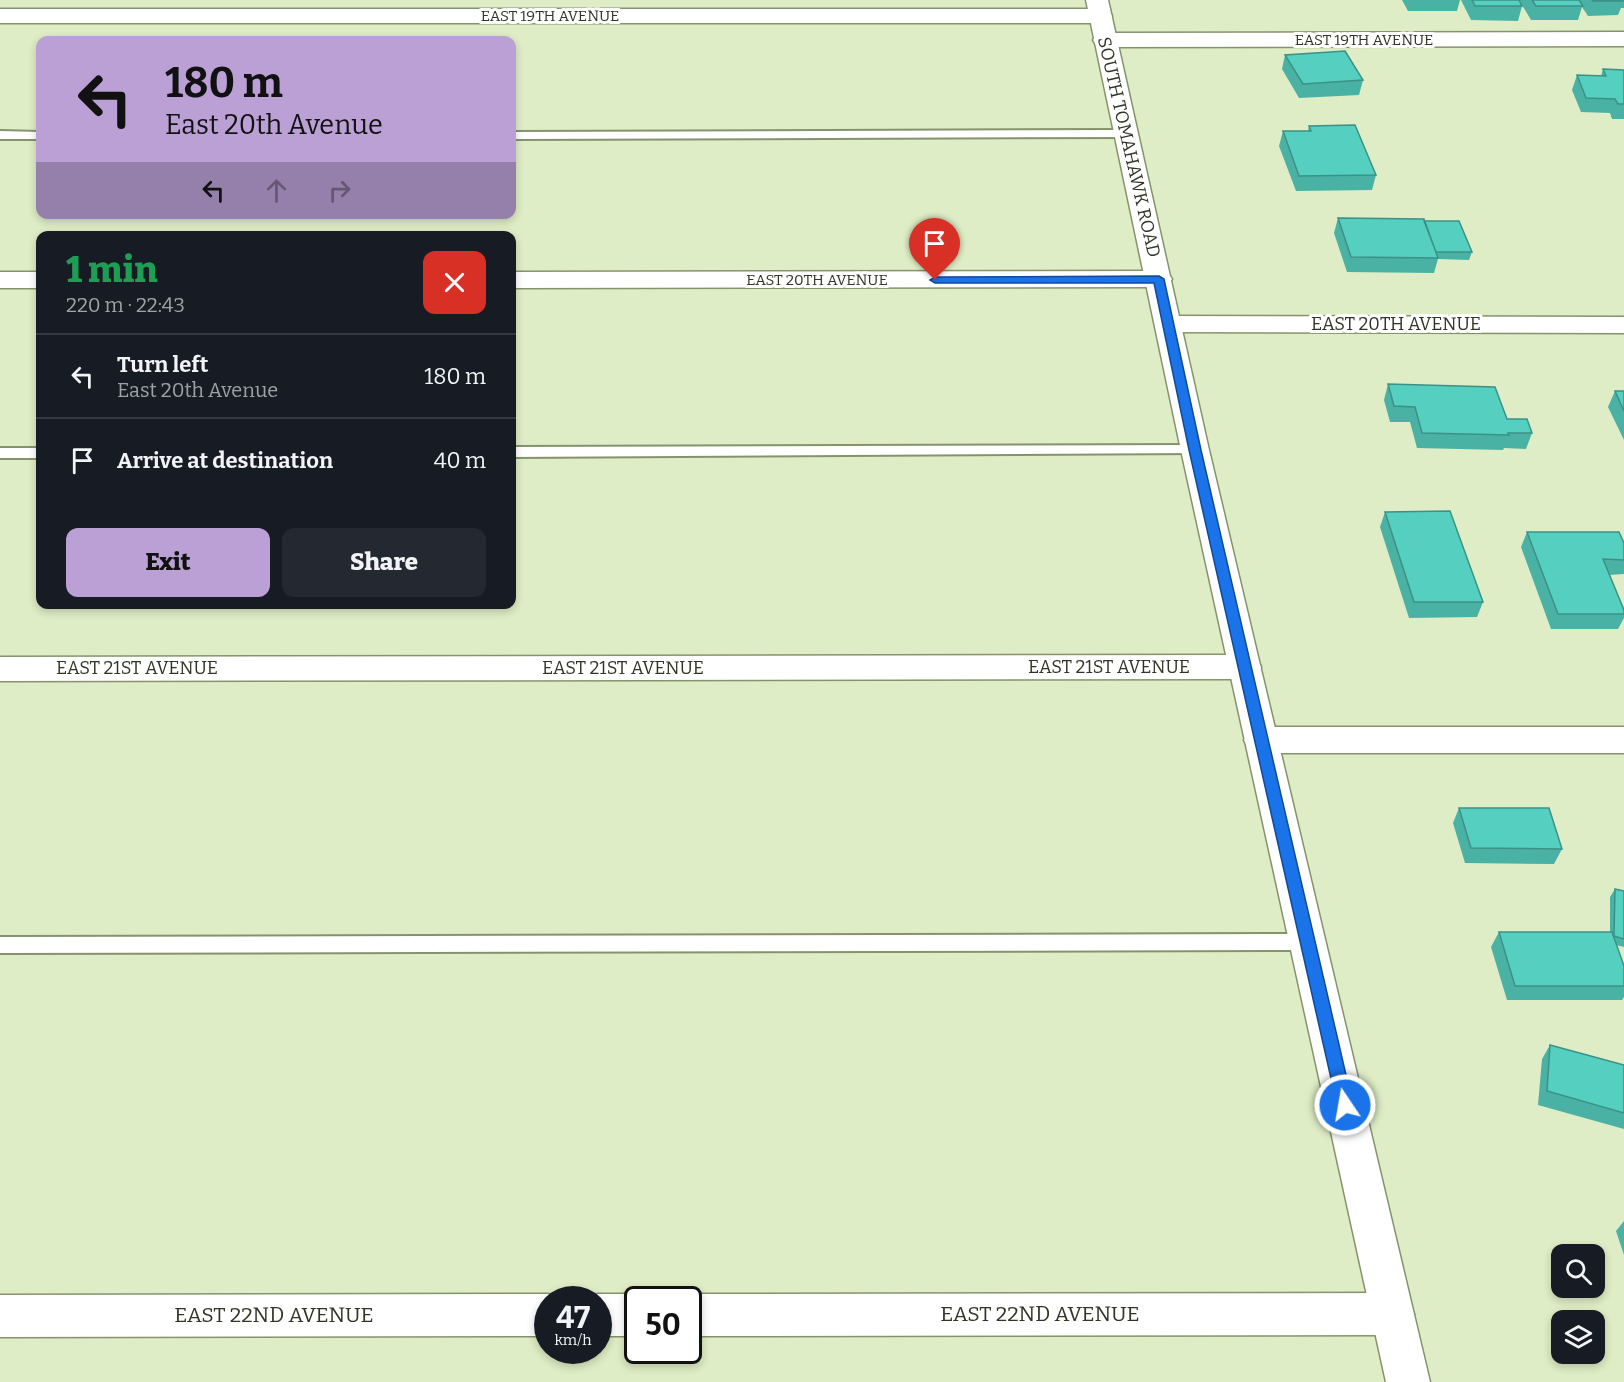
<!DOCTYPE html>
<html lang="en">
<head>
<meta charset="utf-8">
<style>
  body { margin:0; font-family:Bitter,serif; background:#242831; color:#f1f3f6; height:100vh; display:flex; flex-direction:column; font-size:22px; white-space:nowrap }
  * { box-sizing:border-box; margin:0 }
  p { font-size:20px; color:#9ea1a6 }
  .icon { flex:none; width:33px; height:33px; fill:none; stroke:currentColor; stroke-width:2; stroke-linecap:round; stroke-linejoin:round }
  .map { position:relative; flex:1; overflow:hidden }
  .drawer { position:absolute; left:36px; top:231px; width:480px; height:378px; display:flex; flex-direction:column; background:#171b24; border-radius:12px; box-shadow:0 3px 9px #0003 }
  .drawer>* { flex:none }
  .hud { position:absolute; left:36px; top:36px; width:480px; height:183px; border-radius:12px; box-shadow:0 3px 9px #0003; background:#bba0d6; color:#111; overflow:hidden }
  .tools { position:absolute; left:1551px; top:1244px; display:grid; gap:12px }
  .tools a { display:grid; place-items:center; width:54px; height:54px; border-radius:12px; background:#171b24; box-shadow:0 3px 9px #0003; font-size:30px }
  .speed { position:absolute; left:534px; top:1286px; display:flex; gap:12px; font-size:30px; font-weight:700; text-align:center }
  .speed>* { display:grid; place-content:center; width:78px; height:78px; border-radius:50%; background:#171b24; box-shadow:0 3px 9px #0003; line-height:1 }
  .speed small { font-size:15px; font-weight:400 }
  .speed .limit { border:3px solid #111; border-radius:9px; background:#fff; color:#111 }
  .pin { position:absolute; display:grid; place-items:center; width:51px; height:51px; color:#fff; margin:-62px -26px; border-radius:50% 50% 50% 0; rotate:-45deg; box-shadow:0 0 6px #0007 }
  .pin .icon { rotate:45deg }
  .me { position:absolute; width:66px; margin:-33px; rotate:348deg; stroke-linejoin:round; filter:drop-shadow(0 0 4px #0008) }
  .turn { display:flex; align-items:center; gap:21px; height:126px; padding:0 30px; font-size:27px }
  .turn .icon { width:78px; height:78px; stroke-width:2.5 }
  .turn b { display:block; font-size:42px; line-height:51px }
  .lanes { display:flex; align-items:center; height:57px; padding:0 30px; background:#0003; justify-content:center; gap:30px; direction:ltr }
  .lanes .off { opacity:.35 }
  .round { display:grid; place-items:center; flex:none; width:63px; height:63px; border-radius:12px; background:#242831 }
  .headline { display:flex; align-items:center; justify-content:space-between; height:102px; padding:0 30px }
  h1 { font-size:36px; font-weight:800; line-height:45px; color:#1e9e55 }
  .primary-button { display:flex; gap:12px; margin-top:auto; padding:12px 30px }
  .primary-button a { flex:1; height:69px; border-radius:12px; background:#bba0d6; color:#111; font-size:24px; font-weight:800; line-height:69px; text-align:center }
  .primary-button a+a { background:#242831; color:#f1f3f6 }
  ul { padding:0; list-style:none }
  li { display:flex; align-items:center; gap:18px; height:84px; padding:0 30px; border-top:2px solid #363941 }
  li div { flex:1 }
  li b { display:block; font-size:22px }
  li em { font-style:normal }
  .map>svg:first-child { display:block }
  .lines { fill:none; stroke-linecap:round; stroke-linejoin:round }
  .service-casing { stroke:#85936d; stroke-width:4 }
  .minor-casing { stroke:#85936d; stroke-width:3 }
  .secondary-casing { stroke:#85936d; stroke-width:3 }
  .service { fill:#fff; fill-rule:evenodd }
  .minor { fill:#fff; fill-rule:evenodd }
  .secondary { fill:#fff; fill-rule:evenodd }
  .wall { fill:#49b2a5 }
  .building { fill:#55cfc0; stroke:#3c9186; stroke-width:1.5 }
  .route { fill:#1a73e8; stroke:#114b97; stroke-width:1.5 }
  .labels { text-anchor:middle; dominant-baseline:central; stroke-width:6; stroke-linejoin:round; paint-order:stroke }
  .far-street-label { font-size:15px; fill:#303526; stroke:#fff }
  .street-label { font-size:18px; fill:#303526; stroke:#fff }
  .near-street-label { font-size:21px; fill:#303526; stroke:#fff }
</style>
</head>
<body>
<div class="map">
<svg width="1624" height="1382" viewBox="0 0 1624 1382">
  <rect width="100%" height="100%" fill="#deedc5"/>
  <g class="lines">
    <g class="service-casing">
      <path id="service" d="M1125 130 1131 134 1129 137 512 139V132Z
        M0 131 40 132V139H0Z
        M1195 445 1200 447 1202 450 1200 453 512 457V447Z
        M0 448H40V458H0Z
        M1309 934 1316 936 1318 942 1316 948 1309 950 0 953V937Z"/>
    </g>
    <g class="minor-casing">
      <path id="minor" d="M0 9H1101L1109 11 1112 16 1109 21 1101 23H0Z
        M1624 32V46L1104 47 1096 45 1093 40 1096 35 1104 33Z
        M1159 271 1168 273 1172 279 1168 285 1159 287 512 288V272Z
        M0 272H40V288H0Z
        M1168 316 1624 317V333L1168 332 1159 330 1155 324 1159 318Z
        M1245 655 1257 659 1261 667 1257 675 1245 679 0 681V657Z
        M1261 727H1624V753H1261L1249 749 1244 740 1249 731Z
        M1392 1293 1407 1299 1414 1314 1407 1329 1392 1335 688 1336V1299H675L688 1294Z
        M548 1294 561 1299H548V1336L0 1337V1295Z
        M598 1294H638L651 1299H638V1336H598V1299H585Z"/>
    </g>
    <g class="secondary-casing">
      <path id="secondary" d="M1086 0H1108L1209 450 1430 1382H1386L1181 450Z"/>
    </g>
    <use href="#service" class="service"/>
    <use href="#minor" class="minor"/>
    <use href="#secondary" class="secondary"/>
  </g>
  <path class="wall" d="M1402 0H1460L1457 11H1408Z
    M1461 0H1519L1522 6 1518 21 1471 20Z
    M1519 0H1624V8H1621L1618 15 1588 16 1582 7 1578 20H1531Z
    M1285 55 1363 80 1359 95 1299 98 1282 69Z
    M1603 69 1624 70V119H1612L1610 113 1581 112 1572 90 1577 75 1601 76Z
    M1309 126 1376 175 1372 190 1296 191 1279 146 1283 131H1308Z
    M1338 218 1424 221 1472 252 1469 260 1438 259 1434 273 1347 272 1334 233Z
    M1388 384 1507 419 1532 433 1526 449 1504 448 1503 450 1417 448 1410 422H1390L1384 400Z
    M1615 391H1624V440L1608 407Z
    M1385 512 1483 602 1477 617 1409 618 1380 527Z
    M1527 532 1624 543V574L1609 575 1624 610V618L1618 629H1551L1521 547Z
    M1459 808 1562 849 1554 864 1465 863 1453 823Z
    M1615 889 1624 891V947L1616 945 1624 966V997L1622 1000H1507L1491 947 1499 932H1610V897Z
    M1550 1045 1624 1065V1129L1538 1105 1542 1059Z
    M1624 1221V1255L1616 1231Z"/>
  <path class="building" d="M1472 0H1519L1522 6H1475Z
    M1532 0H1579L1583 6H1536Z
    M1592 0H1622L1623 1H1593Z
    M1345 51 1363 80 1303 84 1285 55Z
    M1603 69 1624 70V104H1618L1615 99 1586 98 1577 75 1606 76Z
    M1355 125 1376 175 1299 176 1283 131H1311L1309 126Z
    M1338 218 1424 219 1438 258 1351 257Z
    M1424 221H1459L1472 252H1436Z
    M1388 384 1495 387 1507 419H1527L1532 433H1508L1509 435 1422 433 1415 407 1394 406Z
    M1615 391H1624V411Z
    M1450 511 1483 602H1414L1385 512Z
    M1527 532H1619L1624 543V560L1603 559 1624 610V614H1558Z
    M1459 808H1549L1562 849 1471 848Z
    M1615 889 1624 891V939L1614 936Z
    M1499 932H1612L1624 966V986H1515Z
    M1550 1045 1624 1065V1113L1547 1091Z"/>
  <path class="route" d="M1159 276 1164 279 1201 450 1353 1105 1351 1110 1345 1112 1339 1110 1337 1105 1189 450 1154 283H935L930 280 935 277Z"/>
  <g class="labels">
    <g class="far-street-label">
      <text x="550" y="16">EAST 19TH AVENUE</text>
      <text x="1364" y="40">EAST 19TH AVENUE</text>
      <text x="817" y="280">EAST 20TH AVENUE</text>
    </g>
    <g class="street-label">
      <text transform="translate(1129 147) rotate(77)">SOUTH TOMAHAWK ROAD</text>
      <text x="1396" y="324">EAST 20TH AVENUE</text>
      <text x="1109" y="667">EAST 21ST AVENUE</text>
      <text x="137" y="668">EAST 21ST AVENUE</text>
      <text x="623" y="668">EAST 21ST AVENUE</text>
    </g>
    <g class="near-street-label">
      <text x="1040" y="1314">EAST 22ND AVENUE</text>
      <text x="274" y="1315">EAST 22ND AVENUE</text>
    </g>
  </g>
</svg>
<div class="tools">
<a><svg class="icon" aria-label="search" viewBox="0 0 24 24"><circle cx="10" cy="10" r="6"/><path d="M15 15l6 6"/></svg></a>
<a><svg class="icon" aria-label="layers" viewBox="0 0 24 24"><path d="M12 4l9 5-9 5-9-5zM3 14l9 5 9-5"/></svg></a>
</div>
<div class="speed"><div>47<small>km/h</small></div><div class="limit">50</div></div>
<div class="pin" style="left:935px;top:280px;background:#d93025"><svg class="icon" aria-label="arrive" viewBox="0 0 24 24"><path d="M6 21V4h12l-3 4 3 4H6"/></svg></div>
<svg class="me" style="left:1345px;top:1105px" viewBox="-20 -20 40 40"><circle r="17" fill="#1a73e8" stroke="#fff" stroke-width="3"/><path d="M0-11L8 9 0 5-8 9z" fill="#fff"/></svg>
<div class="hud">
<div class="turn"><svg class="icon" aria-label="left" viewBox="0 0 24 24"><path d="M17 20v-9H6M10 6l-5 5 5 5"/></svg><div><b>180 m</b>East 20th Avenue</div></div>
<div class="lanes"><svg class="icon" aria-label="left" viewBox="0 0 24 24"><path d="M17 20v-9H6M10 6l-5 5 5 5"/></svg><svg class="icon off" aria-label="ahead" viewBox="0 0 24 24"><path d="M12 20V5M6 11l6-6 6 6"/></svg><svg class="icon off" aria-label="right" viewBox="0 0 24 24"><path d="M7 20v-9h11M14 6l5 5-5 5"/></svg></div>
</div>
<section class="drawer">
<div class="headline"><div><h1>1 min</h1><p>220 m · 22:43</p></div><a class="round" style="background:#d93025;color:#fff"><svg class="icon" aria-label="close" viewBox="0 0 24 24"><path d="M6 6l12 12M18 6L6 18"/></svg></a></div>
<ul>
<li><svg class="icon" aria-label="left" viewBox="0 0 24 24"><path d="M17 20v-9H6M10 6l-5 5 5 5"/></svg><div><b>Turn left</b><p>East 20th Avenue</p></div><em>180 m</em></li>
<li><svg class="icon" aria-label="arrive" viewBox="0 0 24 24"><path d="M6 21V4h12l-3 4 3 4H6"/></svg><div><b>Arrive at destination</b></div><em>40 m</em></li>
</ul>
<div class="primary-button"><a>Exit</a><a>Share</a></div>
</section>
</div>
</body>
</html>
